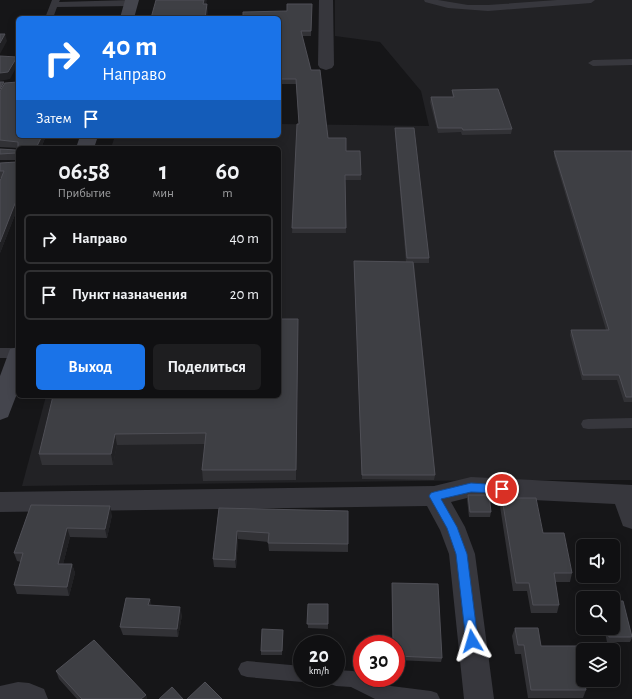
<!DOCTYPE html>
<html lang="ru">
<head>
<meta charset="utf-8">
<style>
  body { margin:0; font-family:"Alegreya Sans",sans-serif; background:#1e1e20; color:#f1f3f6; height:100vh; display:flex; flex-direction:column; font-size:15px; white-space:nowrap }
  * { box-sizing:border-box; margin:0 }
  p { font-size:13px; color:#9c9d9f }
  .icon { flex:none; width:22px; height:22px; fill:none; stroke:currentColor; stroke-width:2; stroke-linecap:round; stroke-linejoin:round }
  .map { position:relative; flex:1; overflow:hidden }
  .side { position:absolute; left:16px; top:146px; width:265px; height:252px; display:flex; flex-direction:column; background:#101012; border-radius:6px; box-shadow:0 2px 10px #0003,0 0 0 1px #303032 }
  .side>* { flex:none }
  .hud { position:absolute; left:16px; top:16px; width:265px; height:122px; border-radius:6px; box-shadow:0 2px 10px #0003,0 0 0 1px #303032; background:#1a73e8; color:#fff; overflow:hidden }
  .fabs { position:absolute; left:576px; top:539px; display:grid; gap:8px }
  .fabs a { display:grid; place-items:center; width:44px; height:44px; border-radius:6px; background:#101012; box-shadow:0 2px 10px #0003,0 0 0 1px #303032; font-size:20px }
  .speed { position:absolute; left:293px; top:635px; display:flex; gap:8px; font-size:20px; font-weight:700; text-align:center }
  .speed>* { display:grid; place-content:center; width:52px; height:52px; border-radius:50%; background:#101012; box-shadow:0 2px 10px #0003,0 0 0 1px #303032; line-height:1 }
  .speed small { font-size:10px; font-weight:400 }
  .speed .limit { border:6px solid #d22; background:#fff; color:#111 }
  .pin { position:absolute; display:grid; place-items:center; width:34px; height:34px; color:#fff; margin:-17px; border:2px solid #fff; border-radius:50%; box-shadow:0 1px 4px #0007 }
  .me { position:absolute; width:44px; margin:-22px; rotate:353deg; stroke-linejoin:round; filter:drop-shadow(0 0 3px #0008) }
  .turn { display:flex; align-items:center; gap:14px; height:84px; padding:0 20px; font-size:18px }
  .turn .icon { width:52px; height:52px; stroke-width:2.5 }
  .turn b { display:block; font-size:28px; line-height:34px }
  .then { display:flex; align-items:center; height:38px; padding:0 20px; background:#0003; gap:8px; font-size:15px }
  .eta { display:flex; justify-content:space-evenly; align-items:center; height:68px; text-align:center }
  .eta b { font-size:24px; font-weight:700; line-height:28px }
  .action { display:flex; gap:8px; margin-top:auto; padding:8px 20px }
  .action a { flex:1; height:46px; border-radius:6px; background:#1a73e8; color:#fff; font-size:16px; font-weight:700; line-height:46px; text-align:center }
  .action a+a { background:#1e1e20; color:#f1f3f6 }
  ul { padding:0; list-style:none }
  li { display:flex; align-items:center; gap:12px; height:50px; margin:0 8px 6px; padding:0 12px; border:2px solid #303032; border-radius:6px }
  li div { flex:1 }
  li b { display:block; font-size:15px }
  li em { font-style:normal }
  .map>svg:first-child { display:block }
  .built { fill:#222225 }
  .lines { fill:none; stroke-linecap:round; stroke-linejoin:round }
  .lane { fill:#37373d; fill-rule:evenodd }
  .street { fill:#37373d; fill-rule:evenodd }
  .secondary { fill:#44454d; fill-rule:evenodd }
  .wall { fill:#323236 }
  .shaded-wall { fill:#212124 }
  .building { fill:#3e3f44; stroke:#4f4f56 }
  .route { fill:#1a73e8; stroke:#114b97 }
</style>
</head>
<body>
<div class="map">
<svg width="632" height="699" viewBox="0 0 632 699">
  <rect width="100%" height="100%" fill="#161618"/>
  <path class="built" d="M335 0H632V480H497L22 486 46 396H279V148H111L115 136H279V124L429 126 421 91 380 42 335 36Z"/>
  <g class="lines">
    <path class="lane" d="M52 0H60L59 2 131 0 135 3 131 6 57 7 53 18H45Z
      M424 0H438L468 5H488L557 0H595L591 3 488 11 448 8 425 2Z
      M632 59V65L593 66 588 63 593 60Z
      M0 348H18V358H0Z
      M632 418V428L588 429 583 428 581 424 583 420 588 419Z
      M247 661 302 666V678H309L302 682 247 677 241 675 238 669 241 663Z
      M336 670 353 671 362 675V678H369L383 685 431 691 437 693 440 699H375L351 687 336 686 330 684 327 678H336Z"/>
    <path class="street" d="M319 0H333L334 65 332 68 326 70 320 68 318 65Z
      M471 477 632 485V529L623 526 615 504 471 497 451 502 465 527 475 554 494 699H464L449 554 440 530 427 506 0 512V492L434 486Z
      M18 682 29 683 44 689 48 699H0V686Z"/>
    <path class="secondary" d="M125 0H139L134 18H120Z
      M80 136H98L94 148H76Z
      M18 347V391L8 417 0 420V376L10 349Z"/>
  </g>
  <path class="wall" d="M312 4 311 36H302L328 138 346 151 361 175V180H345L346 233H292L299 124 296 84H279V18L287 11Z
    M0 82H4L18 136H46L41 148H18V207L0 253V181L1 178H0V163L17 162 18 160H0V149L16 150 18 149V148L0 147Z
    M452 90 512 129 511 134 462 135 461 132 438 133 430 102 431 97H453L452 94Z
    M395 128 429 258V263H414L435 475 434 480 362 479 354 261 406 262 395 133Z
    M554 151H632V402H624L617 380H582L570 335 571 330H606L554 156Z
    M298 330 296 480 203 481 202 470 205 444 117 445 113 465H42L39 454Z
    M468 495 491 512 490 517H469L467 499Z
    M502 498 543 533 572 573 570 582H555L559 605 557 613H531L527 591H513L500 506Z
    M31 505 112 515 107 538 70 537 63 564H72L75 573 69 596 17 594 14 585 21 562 17 561 14 553Z
    M219 508 348 544V552L269 551 268 542 238 539 236 568 214 567 213 559Z
    M392 583 442 658 441 662 396 660V644H393Z
    M150 599 151 606 182 615 178 637 123 635 120 627Z
    M308 604H328V629L308 628Z
    M515 628 541 646 583 650V680L586 690 583 698H528L521 654H515L512 636Z
    M604 628H613L632 638 630 642H607Z
    M283 630 282 655H261V651Z
    M56 671 146 695 147 699H77L59 679Z"/>
  <path class="shaded-wall" d="M204 0H207L204 12 203 4Z
    M207 4 208 12 207 18H205Z
    M5 34 7 41 0 54V43Z
    M17 57 18 64 10 79 0 81V73Z
    M4 82 5 89 0 92V89Z
    M42 136H46L41 148H36Z
    M18 196V207L0 253V242Z
    M298 319V330L296 480V470Z
    M115 434 117 445 113 465 111 454Z
    M110 506 112 515 107 538 105 529Z
    M67 528 70 537 61 572 58 564Z
    M237 531 238 539 236 568 235 560Z
    M72 564 75 573 69 596 67 587Z
    M150 599 152 607 148 605Z
    M180 607 182 615 178 637 177 629Z
    M146 695 147 699H141Z"/>
  <path class="building" d="M156 0H204L203 4H207L205 18H151Z
    M287 4H312L311 31H301L311 70H320L328 138H346V151H360L361 175H345L346 228H292L297 124H299L296 79H279V18H243V12L287 11Z
    M0 34H5L0 43Z
    M0 56 17 57 8 72 0 73Z
    M0 82H4L0 89Z
    M18 82V136H42L36 148H18V196L0 242V181L4 171H0V163L17 162 18 155 16 153 0 154V149L16 150 18 149V142L0 140V91L5 83Z
    M498 89 512 129 463 130 462 128H438L431 97H454L452 90Z
    M395 128H414L429 258H407Z
    M554 151H632V397H626L619 375H583L571 330H609Z
    M354 261 413 262 435 475H362Z
    M279 319H298L296 470H202L206 433 115 434 111 454H39L53 396H279Z
    M468 495H489L491 512H470Z
    M502 498H536L543 533H564L572 573H554L559 605H533L529 583H516Z
    M31 505 110 506 105 529 67 528 58 564H72L67 587 14 585 23 553H14Z
    M219 508 348 511V544L268 543 269 533 237 531 235 560 213 559Z
    M392 583 438 584 442 658 396 656V644H393Z
    M126 598 150 599 148 605 180 607 177 629 120 627Z
    M613 601H623L632 637H609L607 628H613Z
    M308 604H328V624H307Z
    M515 628H538L541 646H609V650H583V667H582L583 674V680H584L586 690H531L524 645H518Z
    M262 629 283 630 282 651H261Z
    M94 640 146 695 141 699H82L56 671Z
    M205 682 222 699H187Z
    M172 687 183 699H159Z"/>
  <path class="route" d="M471 483 502 485 506 486 507 489 506 492 502 493 471 492 441 499 457 527 467 554 478 641 476 645 472 646 468 645 466 641 456 554 447 528 429 496 431 493 434 492Z"/>
</svg>
<div class="fabs">
<a><svg class="icon" aria-label="sound" viewBox="0 0 24 24"><path d="M4 9h4l5-4v14l-5-4H4zM17 9q2 3 0 6"/></svg></a>
<a><svg class="icon" aria-label="search" viewBox="0 0 24 24"><circle cx="10" cy="10" r="6"/><path d="M15 15l6 6"/></svg></a>
<a><svg class="icon" aria-label="layers" viewBox="0 0 24 24"><path d="M12 4l9 5-9 5-9-5zM3 14l9 5 9-5"/></svg></a>
</div>
<div class="speed"><div>20<small>km/h</small></div><div class="limit">30</div></div>
<div class="pin" style="left:502px;top:489px;background:#d93025"><svg class="icon" aria-label="arrive" viewBox="0 0 24 24"><path d="M6 21V4h12l-3 4 3 4H6"/></svg></div>
<svg class="me" style="left:472px;top:641px" viewBox="-20 -20 40 40"><path d="M0-17L14 15 0 8-14 15z" fill="#1a73e8" stroke="#fff" stroke-width="4"/></svg>
<div class="hud">
<div class="turn"><svg class="icon" aria-label="right" viewBox="0 0 24 24"><path d="M7 20v-9h11M14 6l5 5-5 5"/></svg><div><b>40 m</b>Направо</div></div>
<div class="then">Затем<svg class="icon" aria-label="arrive" viewBox="0 0 24 24"><path d="M6 21V4h12l-3 4 3 4H6"/></svg></div>
</div>
<section class="side">
<div class="eta">
<div><b>06:58</b><p>Прибытие</p></div>
<div><b>1</b><p>мин</p></div>
<div><b>60</b><p>m</p></div>
</div>
<ul>
<li><svg class="icon" aria-label="right" viewBox="0 0 24 24"><path d="M7 20v-9h11M14 6l5 5-5 5"/></svg><div><b>Направо</b></div><em>40 m</em></li>
<li><svg class="icon" aria-label="arrive" viewBox="0 0 24 24"><path d="M6 21V4h12l-3 4 3 4H6"/></svg><div><b>Пункт назначения</b></div><em>20 m</em></li>
</ul>
<div class="action"><a>Выход</a><a>Поделиться</a></div>
</section>
</div>
</body>
</html>
